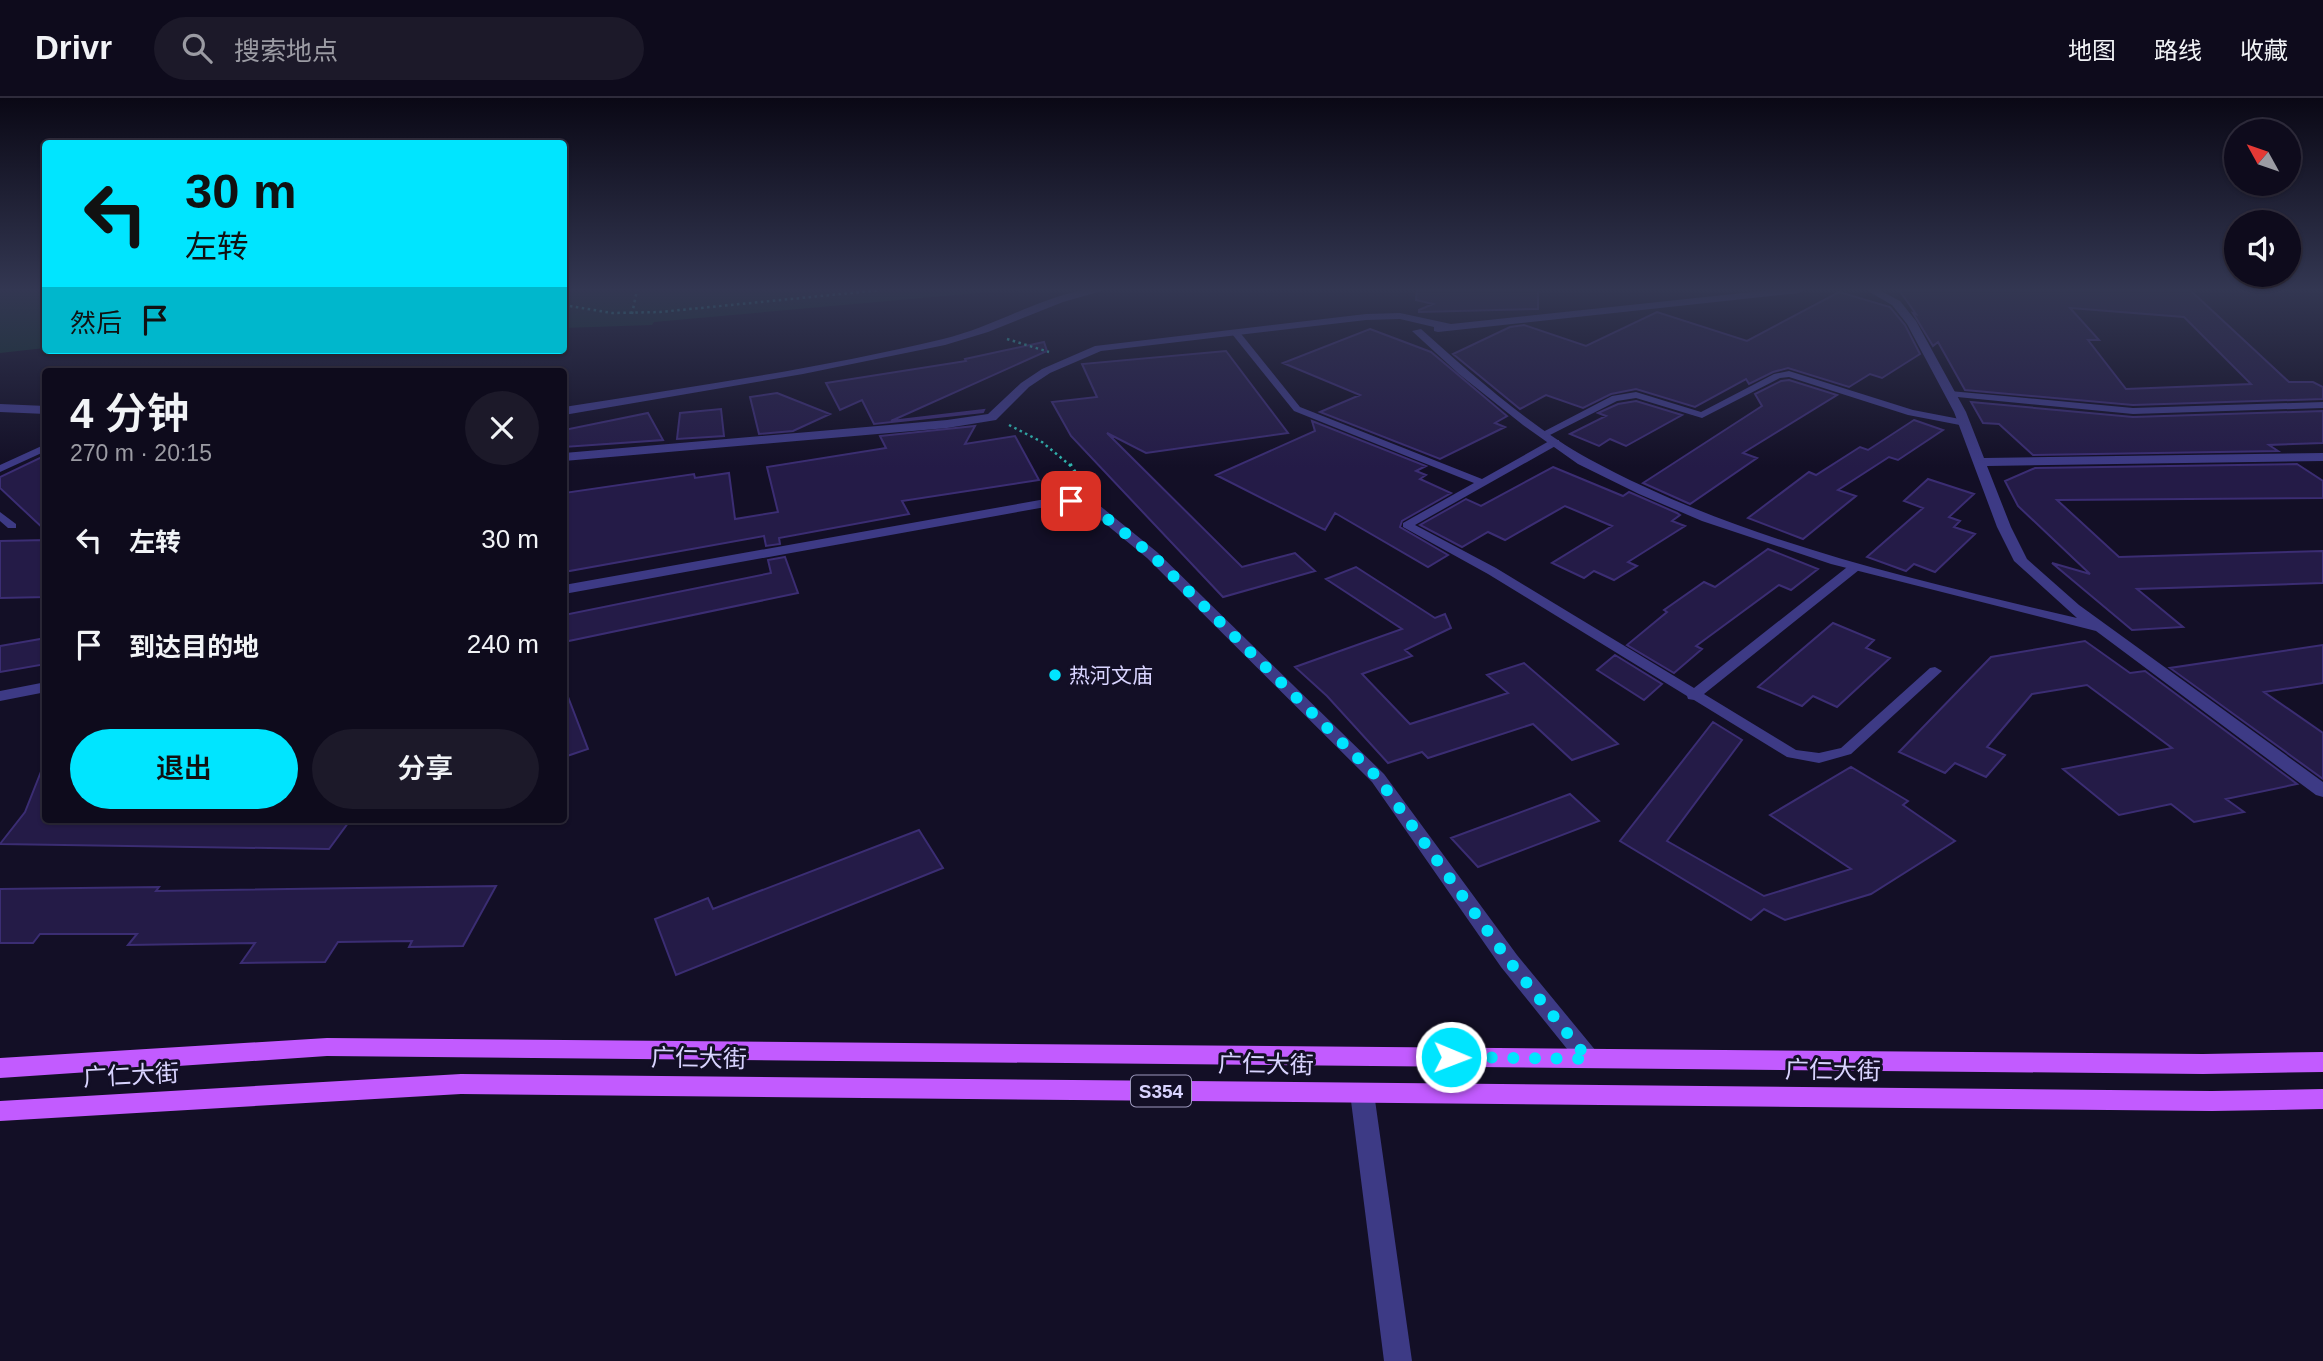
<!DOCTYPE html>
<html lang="zh">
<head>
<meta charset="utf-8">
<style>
  body { margin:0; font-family:Helvetica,"Noto Sans SC",sans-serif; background:#1c1929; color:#f1f3f6; height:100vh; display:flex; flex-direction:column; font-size:26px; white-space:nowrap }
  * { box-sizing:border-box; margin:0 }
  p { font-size:23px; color:#9b9ba3 }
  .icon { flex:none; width:38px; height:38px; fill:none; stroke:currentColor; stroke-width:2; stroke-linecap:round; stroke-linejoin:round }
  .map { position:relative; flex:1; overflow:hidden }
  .sheet { position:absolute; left:42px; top:270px; width:525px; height:455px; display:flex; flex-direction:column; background:#0e0b1c; border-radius:7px; box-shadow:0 2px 5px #0004,0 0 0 2px #2e2b3b }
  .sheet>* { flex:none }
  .guide { position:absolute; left:42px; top:42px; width:525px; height:214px; border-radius:7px; box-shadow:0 2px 5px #0004,0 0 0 2px #2e2b3b; background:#00e5ff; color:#111; overflow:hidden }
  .needle { width:46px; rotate:310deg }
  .controls { position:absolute; left:2224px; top:21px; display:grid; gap:14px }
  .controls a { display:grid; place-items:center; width:77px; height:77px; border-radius:50%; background:#0e0b1c; box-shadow:0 2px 5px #0004,0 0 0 2px #2e2b3b; font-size:35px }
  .pin { position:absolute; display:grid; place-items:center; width:60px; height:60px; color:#fff; margin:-30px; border-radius:14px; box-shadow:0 4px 10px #0006 }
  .me { position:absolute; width:77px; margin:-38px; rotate:91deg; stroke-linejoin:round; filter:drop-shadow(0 0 5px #0008) }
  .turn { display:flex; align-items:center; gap:24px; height:147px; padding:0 28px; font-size:32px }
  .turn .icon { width:91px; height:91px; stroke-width:2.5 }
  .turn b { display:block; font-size:49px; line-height:60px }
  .then { display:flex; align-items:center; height:66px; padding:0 28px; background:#0003; gap:14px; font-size:26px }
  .round { display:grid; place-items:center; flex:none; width:74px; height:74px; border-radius:37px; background:#1c1929 }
  .summary { display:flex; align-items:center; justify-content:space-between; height:119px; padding:0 28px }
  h1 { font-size:42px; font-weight:600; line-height:52px }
  .action { display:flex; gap:14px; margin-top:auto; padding:14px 28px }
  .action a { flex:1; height:80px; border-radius:42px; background:#00e5ff; color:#111; font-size:28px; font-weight:600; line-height:80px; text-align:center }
  .action a+a { background:#1c1929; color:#f1f3f6 }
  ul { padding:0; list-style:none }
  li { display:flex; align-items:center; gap:21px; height:105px; padding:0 28px }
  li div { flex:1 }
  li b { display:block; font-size:26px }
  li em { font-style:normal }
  header { display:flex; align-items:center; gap:42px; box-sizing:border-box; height:98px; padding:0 35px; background:#0e0b1c; border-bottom:2px solid #2e2b3b }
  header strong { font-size:33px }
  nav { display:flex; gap:38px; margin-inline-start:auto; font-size:24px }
  .search { width:490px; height:63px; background:#1c1929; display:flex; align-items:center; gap:18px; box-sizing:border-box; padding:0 24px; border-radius:38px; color:#9b9ba3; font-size:26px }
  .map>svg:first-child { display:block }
  .green { fill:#12302f }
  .building { fill:#241b47; stroke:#3b2d73; stroke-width:2; fill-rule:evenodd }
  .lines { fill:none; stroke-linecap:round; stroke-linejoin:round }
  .path-far1 { stroke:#2fb8b0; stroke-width:2.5; stroke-dasharray:2.5 3.5; stroke-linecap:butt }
  .path { stroke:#2fb8b0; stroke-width:3.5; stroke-dasharray:2.5 4.5; stroke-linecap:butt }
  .service { fill:#3d3a85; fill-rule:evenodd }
  .minor { fill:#3d3a85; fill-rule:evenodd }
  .tertiary { fill:#3d3a85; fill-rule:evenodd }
  .primary { fill:#c25bff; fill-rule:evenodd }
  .route { stroke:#00e5ff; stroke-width:12; stroke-dasharray:0 21.6 }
  .poi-dot { fill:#00e5ff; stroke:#130f26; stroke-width:2.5 }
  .labels { text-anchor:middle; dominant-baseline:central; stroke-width:6; stroke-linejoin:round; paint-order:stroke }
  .shield { fill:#130f26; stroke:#9e99be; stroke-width:2 }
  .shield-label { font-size:19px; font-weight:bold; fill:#d9d4ff }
  .poi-label { font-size:21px; fill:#d9d4ff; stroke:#130f26; text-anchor:start }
  .near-street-label { font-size:24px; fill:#d9d4ff; stroke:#130f26 }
</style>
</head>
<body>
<header>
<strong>Drivr</strong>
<div class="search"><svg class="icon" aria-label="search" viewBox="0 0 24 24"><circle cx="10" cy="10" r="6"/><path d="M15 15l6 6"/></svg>搜索地点</div>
<nav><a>地图</a><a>路线</a><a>收藏</a></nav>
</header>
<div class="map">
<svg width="2323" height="1263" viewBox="0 0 2323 1263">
  <rect width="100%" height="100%" fill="#130f26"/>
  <path class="green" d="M0 192H45V250L0 255Z
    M564 192H1012L654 224 652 227 564 230Z"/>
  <path class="building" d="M1417 192H1538V211L1419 214V212L1433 206 1416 202Z
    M1899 192H2190L2289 284H2313L2323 289V301L2133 307 1965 292 1938 244 1933 248 1913 215 1916 216ZM2070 210 2184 219 2251 286 2126 291 2088 242H2099Z
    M1839 194 1890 209 1905 227 1920 256 1882 280 1870 276 1849 289 1788 270 1773 274 1749 286 1746 281 1695 309 1636 291 1611 296 1583 310 1546 297 1520 311 1453 256 1510 229 1524 227 1586 248 1657 214 1747 243Z
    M1370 231 1431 254 1507 318 1495 325 1505 329 1440 361 1320 314 1360 297 1283 265Z
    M1044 244 1047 253 891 323 984 312 983 314 874 326 862 302 840 312 826 285 966 263 965 261Z
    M1226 253 1288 335 1146 355 1107 335 1242 469 1295 455 1315 473 1223 499 1071 338 1052 304 1097 299 1082 266Z
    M1789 282 1837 297 1743 355 1757 360 1690 406 1643 385 1762 308 1755 296 1781 283Z
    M777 295 830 316 793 333 759 336 750 299Z
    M1636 303 1682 317 1626 348 1610 341 1599 348 1570 336 1606 318 1598 315 1618 306Z
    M1971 304 2133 319 2323 313V345L2269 347 2278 353 2033 357 1999 326 1983 325Z
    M721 311 724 338 677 341 680 315Z
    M648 315 663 342 564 349V332Z
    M1914 322 1943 332 1898 362 1889 359 1838 392 1856 398 1803 441 1748 420 1809 374 1816 377 1860 349 1868 352Z
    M1312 323 1426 368 1416 373 1426 377 1420 381 1451 395 1402 423 1400 429 1448 457 1428 469 1335 415 1325 432 1216 377 1315 333Z
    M975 328 965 346 1015 338 1039 382 902 403 909 416 779 440 780 446 766 448 764 438 564 474V395L694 376 695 380 729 375 735 421 778 414 767 369 886 350 880 338Z
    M46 357V433L0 390V379Z
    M2297 366 2323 383V400L2057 402 2119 459 2323 453V485L2137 491 2183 529 2132 532 2052 465 2090 476 2018 408 2005 383 2035 370Z
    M1553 369 1623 398 1629 394 1677 415 1680 417 1672 423 1685 428 1628 464 1637 468 1614 482 1594 473 1584 480 1552 465 1612 428 1565 408 1505 442 1488 434 1462 449 1420 427 1466 401 1481 408Z
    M1928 381 1974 396 1949 419 1960 423 1954 429 1975 436 1935 474 1914 466 1906 473 1867 459 1923 410 1904 403Z
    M46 442V499L0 500V443Z
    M1768 451 1818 471 1791 492 1779 487 1696 548 1702 551 1674 575 1627 547 1667 514 1664 512 1704 484 1715 489Z
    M785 459 798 495 564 544V517L771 475 768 462Z
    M1356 469 1435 520 1445 516 1451 530 1405 552 1412 558 1362 576 1410 626 1508 595 1487 577 1524 565 1618 646 1572 662 1533 626 1428 660 1422 654 1388 665 1327 598 1295 569 1402 531 1326 481Z
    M1833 525 1874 542 1866 550 1890 560 1837 609 1813 598 1802 608 1758 589Z
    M46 540V566L0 574V548Z
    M2085 543 2130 575 2145 573 2297 686 2226 701 2244 714 2194 724 2171 706 2119 717 2063 671 2172 650 2087 587 2032 596 1987 649 2005 657 1986 679 1955 665 1945 675 1899 654 1991 559Z
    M2323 547V585L2264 594 2323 635V681L2170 570Z
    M1615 557 1662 586 1644 602 1597 572Z
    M565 591 588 651 564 659V592Z
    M1713 624 1742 642 1667 743 1764 798 1851 771 1770 717 1851 669 1908 703 1903 707 1955 743 1871 796 1785 822 1764 811 1751 822 1620 743Z
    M44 666 46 721H351L329 751 0 746 25 714Z
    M1570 696 1599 723 1478 769 1451 740Z
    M919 732 943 770 676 877 655 821 708 800 713 811Z
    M496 788 463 848 409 849 412 843 338 844 325 864 241 865 255 845 128 847 137 836H40L33 845H0V791L159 789 156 793Z"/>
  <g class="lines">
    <path class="path-far1" d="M564 207 612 215 660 214 881 192
      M632 216 637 192
      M1007 241 1049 254
      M1009 327 1042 344 1071 368"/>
    <path class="path" d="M1070 366 1084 389"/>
    <path class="service" d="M1232 232H1238L1300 309 1482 381 1551 342H1559V346L1415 427 1496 470 1694 590 1851 466H1859V472L1704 596 1796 652 1819 655 1841 650 1930 570 1935 569 1942 573 1851 656 1819 665 1787 659 1694 602 1688 601 1687 598 1488 476 1403 429V425L1474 385 1294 313 1232 236Z
      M1789 273 1913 312 1965 322 1970 325 1965 328 1908 317 1789 279 1780 280 1702 320 1636 300 1617 303 1548 338 1539 336 1612 298 1636 294 1701 314 1774 276Z
      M1950 293 2133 310 2323 304V310L2133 316 1947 298V294Z
      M46 346V353L0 374V367Z
      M0 414 16 426V430H8L0 423Z"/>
    <path class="minor" d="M1771 192H1804L1799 195 1438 234 1434 233V229L1400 221 1366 222 1101 253 1050 275 1029 289 996 322 947 330 564 363V355L947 322 988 316 1021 285 1042 271 1095 248 1366 216 1400 215 1451 226Z
      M1866 192H1879L1900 203 1916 223 1966 314 1984 360 2323 355V363L1987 368 2011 429 2027 461 2079 507 2323 684V699L2316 697 2096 533 1831 466 1702 423 1639 396 1578 366 1523 327 1459 276 1412 233 1421 231C1469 274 1532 330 1589 361 1740 443 1911 481 2077 520L2014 463 1997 429 1954 314 1907 226 1892 207Z
      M1071 399 1094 403 1157 454 1384 676 1517 857 1596 953 1600 960 1596 967 1588 970 1580 967 1501 869 1372 684 1147 460 1085 409 1071 407 1040 410 564 496V487L1040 402Z
      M46 584V594L0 603V593Z
      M1362 985 1370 988 1374 995 1412 1263H1384L1350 995 1354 988Z"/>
    <path class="tertiary" d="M1083 192H1105L1063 204 988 234 945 247 803 276 564 317V309C690 289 818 271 943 241 991 230 1034 202 1083 192Z
      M0 306 46 308V316L0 314Z"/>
    <path class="primary" d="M327 940 2203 956 2323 954V974L2203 976 327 958 0 980V960Z
      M461 976 2212 993 2323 991V1011L2212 1013 461 996 0 1023V1003Z"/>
  </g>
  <linearGradient id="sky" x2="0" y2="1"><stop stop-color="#0a0815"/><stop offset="0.52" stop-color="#333752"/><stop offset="1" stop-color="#333752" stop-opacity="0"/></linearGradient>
  <rect width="2323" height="369" fill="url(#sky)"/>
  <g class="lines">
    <path class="route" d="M1071 403 1089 406 1152 457 1378 680 1509 863 1588 961 1451 959"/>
  </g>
  <circle class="poi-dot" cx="1055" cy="577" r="7"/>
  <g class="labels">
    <rect class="shield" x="1131" y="977.5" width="60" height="31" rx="5"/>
    <g class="shield-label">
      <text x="1161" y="993">S354</text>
    </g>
    <g class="poi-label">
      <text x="1069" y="577">热河文庙</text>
    </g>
    <g class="near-street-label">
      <text transform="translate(699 960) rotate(1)">广仁大街</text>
      <text transform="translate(1266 966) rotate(1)">广仁大街</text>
      <text transform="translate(1833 972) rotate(1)">广仁大街</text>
      <text transform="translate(131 977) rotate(-3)">广仁大街</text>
    </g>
  </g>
</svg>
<div class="controls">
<a><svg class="needle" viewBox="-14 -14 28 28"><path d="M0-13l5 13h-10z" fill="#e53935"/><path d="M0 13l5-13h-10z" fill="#9b9ba3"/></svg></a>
<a><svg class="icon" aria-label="sound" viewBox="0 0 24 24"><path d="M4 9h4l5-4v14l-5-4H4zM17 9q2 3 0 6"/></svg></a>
</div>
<div class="pin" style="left:1071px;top:403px;background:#d93025"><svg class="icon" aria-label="arrive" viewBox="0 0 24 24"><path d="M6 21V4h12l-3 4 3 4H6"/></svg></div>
<svg class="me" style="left:1451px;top:959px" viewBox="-20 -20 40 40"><circle r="17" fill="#00e5ff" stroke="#fff" stroke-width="3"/><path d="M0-11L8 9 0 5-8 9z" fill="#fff"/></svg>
<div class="guide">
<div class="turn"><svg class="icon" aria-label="left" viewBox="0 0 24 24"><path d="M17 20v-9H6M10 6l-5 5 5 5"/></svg><div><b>30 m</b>左转</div></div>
<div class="then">然后<svg class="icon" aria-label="arrive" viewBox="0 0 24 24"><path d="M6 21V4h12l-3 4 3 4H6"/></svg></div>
</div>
<section class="sheet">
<div class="summary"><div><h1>4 分钟</h1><p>270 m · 20:15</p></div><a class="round"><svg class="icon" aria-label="close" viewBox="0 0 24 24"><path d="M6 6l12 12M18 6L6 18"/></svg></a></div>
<ul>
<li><svg class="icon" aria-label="left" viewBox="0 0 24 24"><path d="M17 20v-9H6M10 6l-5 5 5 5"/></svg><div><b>左转</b></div><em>30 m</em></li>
<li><svg class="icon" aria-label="arrive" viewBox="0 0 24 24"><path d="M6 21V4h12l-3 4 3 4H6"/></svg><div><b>到达目的地</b></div><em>240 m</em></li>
</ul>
<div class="action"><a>退出</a><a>分享</a></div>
</section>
</div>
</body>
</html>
